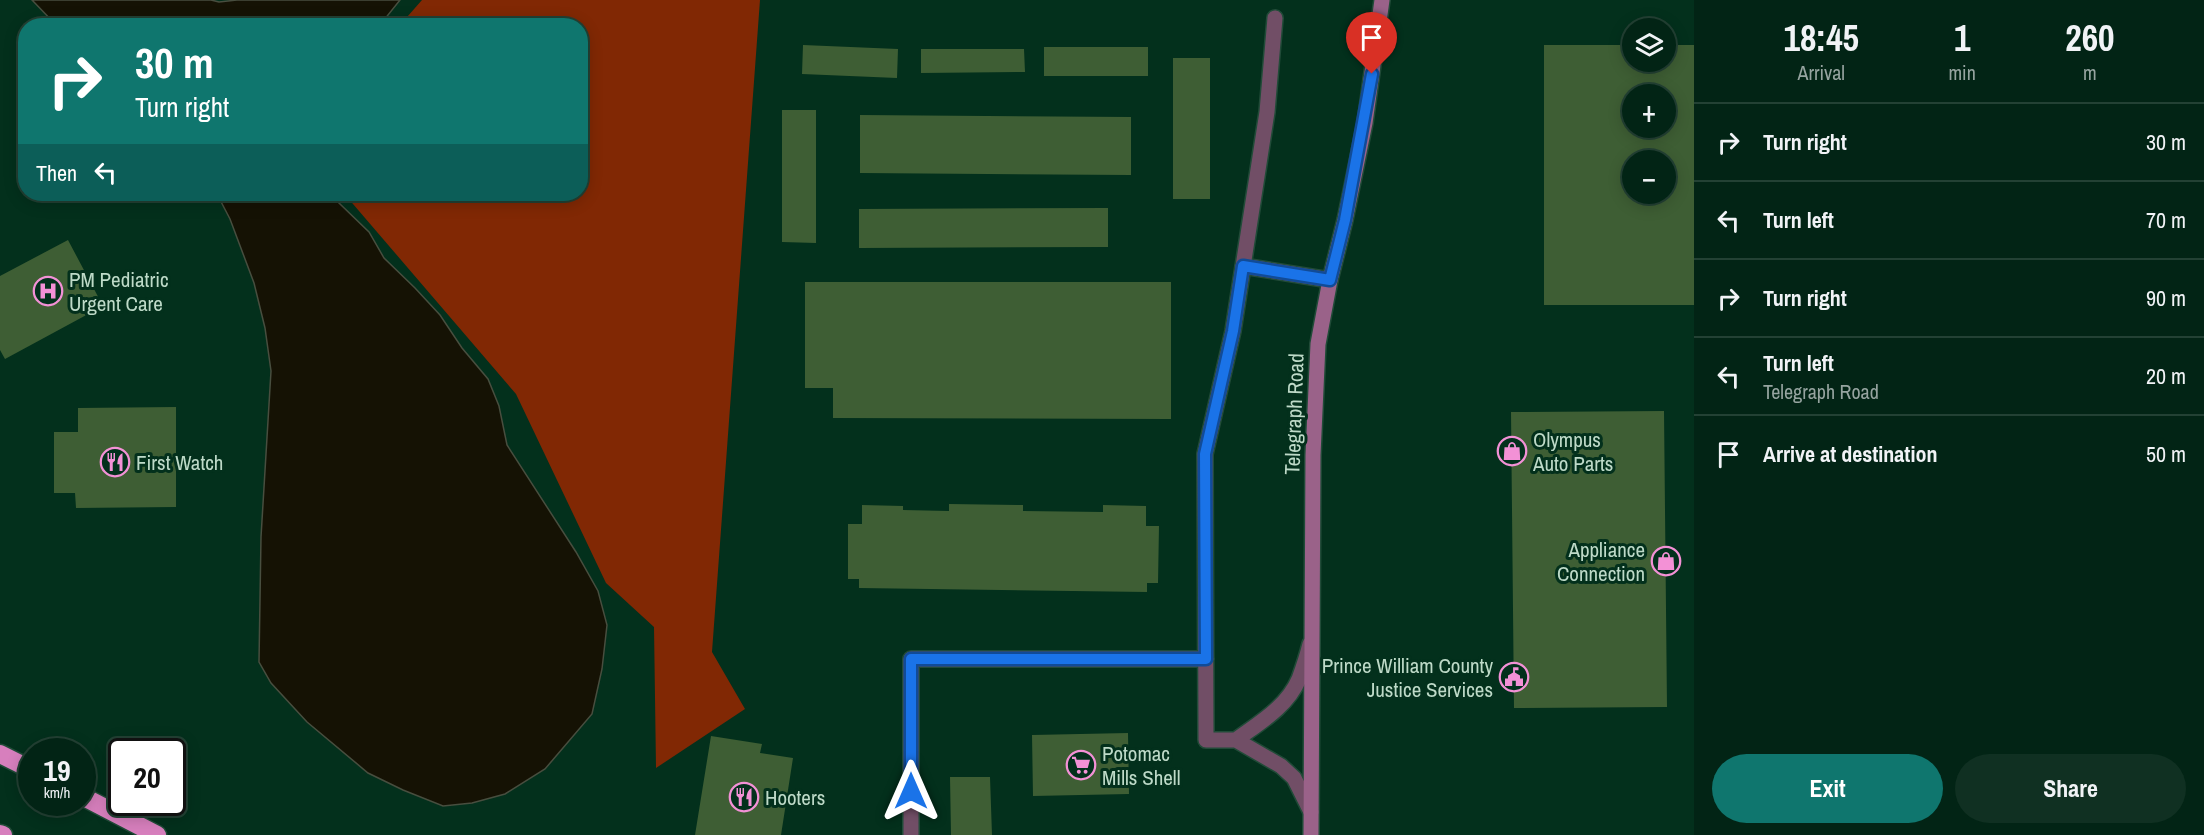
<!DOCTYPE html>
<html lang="en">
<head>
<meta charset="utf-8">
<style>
  body { margin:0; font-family:"Archivo Narrow",sans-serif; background:#103022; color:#f1f3f6; height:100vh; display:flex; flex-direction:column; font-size:22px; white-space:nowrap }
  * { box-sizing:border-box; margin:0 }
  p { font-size:20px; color:#96a4a0 }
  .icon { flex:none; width:33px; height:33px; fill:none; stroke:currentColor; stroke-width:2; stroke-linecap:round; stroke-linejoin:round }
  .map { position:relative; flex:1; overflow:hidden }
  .side { display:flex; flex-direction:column; background:#022415; width:510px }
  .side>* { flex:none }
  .guide { position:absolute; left:18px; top:18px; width:570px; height:183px; border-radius:24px; box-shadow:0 3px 15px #0003,0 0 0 2px #234134; background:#0f766e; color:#fff; overflow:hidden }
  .fabs { position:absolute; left:1622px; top:18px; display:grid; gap:12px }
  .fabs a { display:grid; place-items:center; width:54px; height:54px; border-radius:50%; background:#022415; box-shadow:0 3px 15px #0003,0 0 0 2px #234134; font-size:30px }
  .speed { position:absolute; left:18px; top:738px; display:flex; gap:12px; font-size:30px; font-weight:700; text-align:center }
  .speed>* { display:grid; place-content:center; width:78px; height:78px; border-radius:50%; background:#022415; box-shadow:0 3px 15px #0003,0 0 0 2px #234134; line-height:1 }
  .speed small { font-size:15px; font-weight:400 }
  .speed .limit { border:3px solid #111; border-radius:9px; background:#fff; color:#111 }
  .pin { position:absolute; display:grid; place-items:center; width:51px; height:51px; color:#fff; margin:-62px -26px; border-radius:50% 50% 50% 0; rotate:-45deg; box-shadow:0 0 6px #0007 }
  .pin .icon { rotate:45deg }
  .me { position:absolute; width:66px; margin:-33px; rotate:0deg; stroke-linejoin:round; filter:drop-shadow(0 0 4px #0008) }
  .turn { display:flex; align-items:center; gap:21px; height:126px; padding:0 18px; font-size:27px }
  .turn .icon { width:78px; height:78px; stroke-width:2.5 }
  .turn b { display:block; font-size:42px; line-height:51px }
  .then { display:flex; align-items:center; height:57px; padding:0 18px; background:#0003; gap:12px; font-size:22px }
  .eta { display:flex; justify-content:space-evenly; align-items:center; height:102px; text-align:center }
  .eta b { font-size:36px; font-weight:800; line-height:42px }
  .action { display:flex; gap:12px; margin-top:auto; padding:12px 18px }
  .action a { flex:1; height:69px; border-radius:36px; background:#0f766e; color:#fff; font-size:24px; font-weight:800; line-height:69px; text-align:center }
  .action a+a { background:#103022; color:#f1f3f6 }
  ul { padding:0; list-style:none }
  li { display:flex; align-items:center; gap:18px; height:78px; padding:0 18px; border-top:2px solid #234134 }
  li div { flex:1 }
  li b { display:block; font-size:22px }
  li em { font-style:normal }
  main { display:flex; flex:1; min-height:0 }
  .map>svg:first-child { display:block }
  .green { fill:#812804 }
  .water { fill:#151204; stroke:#484e3f; stroke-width:1.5 }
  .building { fill:#3e5e34; fill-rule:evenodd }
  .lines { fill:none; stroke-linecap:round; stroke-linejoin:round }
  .lane-casing { stroke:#214b38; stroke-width:18 }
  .secondary-casing { stroke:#214b38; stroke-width:18 }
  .highway-casing { stroke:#214b38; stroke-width:21 }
  .lane { stroke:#714e66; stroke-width:15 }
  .secondary { stroke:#9a6289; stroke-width:15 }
  .highway { stroke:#d77fbd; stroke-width:18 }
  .route-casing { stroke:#114b97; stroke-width:15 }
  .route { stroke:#1a73e8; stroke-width:10 }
  .labels { text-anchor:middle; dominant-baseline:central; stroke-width:6; stroke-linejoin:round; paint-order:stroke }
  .poi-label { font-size:21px; fill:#bedac8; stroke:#03301c; text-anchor:start }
  .street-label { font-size:21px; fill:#bedac8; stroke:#03301c }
</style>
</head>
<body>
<main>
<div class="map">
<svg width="1694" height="835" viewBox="0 0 1694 835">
  <rect width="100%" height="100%" fill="#03301c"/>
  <path class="green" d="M422 0H760L712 652 745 709 656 768 654 627 606 583 516 394 347 197V194H580V26L400 25Z"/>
  <path class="water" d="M32 0H211L219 2 237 0H400L380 25 57 26Z
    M217 194H335L338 202 369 232 384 258 415 288 440 315 462 348 488 379 499 406 507 445 576 552 598 591 607 625 602 669 592 714 545 769 505 794 472 803 443 806 403 790 368 773 307 722 271 683 259 662 261 537 271 371 265 328 254 283 230 219Z"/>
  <path class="building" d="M803 45 898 49 897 78 802 74Z
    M1544 45H1632V62H1665V45H1694V305H1544ZM1632 94H1665V128H1632ZM1632 160H1665V194H1632Z
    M1044 47H1148V76H1044Z
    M921 49H1024L1025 72 921 73Z
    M1173 58H1210V199H1173Z
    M782 110H816V243L782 242Z
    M860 115 1131 117V175L860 173Z
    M1108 208V247L859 248V209Z
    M68 240 103 306 5 359 0 350V276Z
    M805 282H1171V419L833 418V388H805Z
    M176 407V507L76 508 75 493H54V432H78V408Z
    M1664 411 1667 707 1514 708 1511 412Z
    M949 504 1023 505V511L1103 512V505L1146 506V526H1159L1158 583H1147V592L1001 590 859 588V579H848V524H862V505L903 506V510L949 511Z
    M1128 733 1129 794 1033 796 1032 735Z
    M711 736 762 744 760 753 793 758 781 835H695Z
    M950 777H990L992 835H951Z"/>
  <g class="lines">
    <g class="lane-casing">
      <path id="lane" d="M1275 18 1267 112 1233 331 1205 454 1206 740H1236L1281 766 1294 778 1311 812
        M1243 266 1330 280
        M1236 740C1259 723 1287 707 1299 679 1303 668 1307 656 1310 644
        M911 835V659H1206"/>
    </g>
    <g class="secondary-casing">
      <path id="secondary" d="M1311 835 1313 455 1318 344 1330 280 1345 220 1365 123 1382 0"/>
    </g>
    <g class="highway-casing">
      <path id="highway" d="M0 754 32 770
        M82 796 157 835
        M0 834 3 835"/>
    </g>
    <use href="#lane" class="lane"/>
    <use href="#secondary" class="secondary"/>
    <use href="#highway" class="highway"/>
  </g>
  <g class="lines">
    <g class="route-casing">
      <path id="route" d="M911 791V659H1206L1205 454 1233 331 1243 266 1330 280 1345 220 1372 74"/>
    </g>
    <use href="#route" class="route"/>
  </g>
  <defs>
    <g id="hospital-ring" transform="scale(1.5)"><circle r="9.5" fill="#03301c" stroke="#f391d6" stroke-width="1.5"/><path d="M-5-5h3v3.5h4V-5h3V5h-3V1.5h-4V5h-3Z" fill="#f391d6"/></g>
    <g id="shop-ring" transform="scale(1.5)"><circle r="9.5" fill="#03301c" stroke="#f391d6" stroke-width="1.5"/><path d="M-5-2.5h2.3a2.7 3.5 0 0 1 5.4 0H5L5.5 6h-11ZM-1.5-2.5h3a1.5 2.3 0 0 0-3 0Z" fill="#f391d6"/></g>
    <g id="restaurant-ring" transform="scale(1.5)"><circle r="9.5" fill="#03301c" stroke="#f391d6" stroke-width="1.5"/><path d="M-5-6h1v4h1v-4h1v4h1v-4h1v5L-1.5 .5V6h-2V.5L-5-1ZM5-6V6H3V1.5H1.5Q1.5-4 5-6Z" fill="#f391d6"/></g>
    <g id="civic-ring" transform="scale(1.5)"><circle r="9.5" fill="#03301c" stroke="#f391d6" stroke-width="1.5"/><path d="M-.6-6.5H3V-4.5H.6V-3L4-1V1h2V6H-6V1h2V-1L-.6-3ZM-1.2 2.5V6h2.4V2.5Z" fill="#f391d6"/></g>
    <g id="supermarket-ring" transform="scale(1.5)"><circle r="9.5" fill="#03301c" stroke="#f391d6" stroke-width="1.5"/><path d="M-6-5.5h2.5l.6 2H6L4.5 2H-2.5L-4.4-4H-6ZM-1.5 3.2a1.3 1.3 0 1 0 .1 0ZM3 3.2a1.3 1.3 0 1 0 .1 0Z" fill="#f391d6"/></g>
  </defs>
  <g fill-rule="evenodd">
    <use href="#hospital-ring" x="48" y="291"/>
    <use href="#shop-ring" x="1512" y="451"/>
    <use href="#restaurant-ring" x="115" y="462"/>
    <use href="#shop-ring" x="1666" y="561"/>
    <use href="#civic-ring" x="1514" y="677"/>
    <use href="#supermarket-ring" x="1081" y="765"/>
    <use href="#restaurant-ring" x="744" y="797"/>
  </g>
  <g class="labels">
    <g class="poi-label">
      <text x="69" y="279">PM Pediatric<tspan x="69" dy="24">Urgent Care</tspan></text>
      <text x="1533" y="439">Olympus<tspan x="1533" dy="24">Auto Parts</tspan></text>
      <text x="136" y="462">First Watch</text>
      <text x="1645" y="549" text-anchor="end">Appliance<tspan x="1645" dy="24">Connection</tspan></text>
      <text x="1493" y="665" text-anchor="end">Prince William County<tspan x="1493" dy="24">Justice Services</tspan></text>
      <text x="1102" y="753">Potomac<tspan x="1102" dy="24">Mills Shell</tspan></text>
      <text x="765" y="797">Hooters</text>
    </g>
    <g class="street-label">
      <text transform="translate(1294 414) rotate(-88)">Telegraph Road</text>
    </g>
  </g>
</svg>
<div class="fabs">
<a><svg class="icon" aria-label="layers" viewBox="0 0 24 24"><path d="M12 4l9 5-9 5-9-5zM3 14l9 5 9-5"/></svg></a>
<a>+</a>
<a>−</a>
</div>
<div class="speed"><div>19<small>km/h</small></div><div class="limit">20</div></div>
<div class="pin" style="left:1372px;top:74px;background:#d93025"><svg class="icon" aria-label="arrive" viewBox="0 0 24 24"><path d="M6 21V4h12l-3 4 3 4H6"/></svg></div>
<svg class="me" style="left:911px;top:791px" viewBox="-20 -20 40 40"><path d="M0-17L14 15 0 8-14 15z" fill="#1a73e8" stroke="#fff" stroke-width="4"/></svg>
<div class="guide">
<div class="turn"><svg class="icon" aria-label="right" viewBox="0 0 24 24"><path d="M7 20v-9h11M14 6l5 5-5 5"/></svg><div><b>30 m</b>Turn right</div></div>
<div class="then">Then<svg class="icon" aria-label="left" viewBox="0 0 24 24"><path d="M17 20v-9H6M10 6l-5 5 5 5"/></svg></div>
</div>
</div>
<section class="side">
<div class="eta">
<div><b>18:45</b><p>Arrival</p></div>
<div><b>1</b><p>min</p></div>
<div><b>260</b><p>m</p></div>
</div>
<ul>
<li><svg class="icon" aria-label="right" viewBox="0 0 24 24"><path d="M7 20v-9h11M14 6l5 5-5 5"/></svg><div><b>Turn right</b></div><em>30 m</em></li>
<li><svg class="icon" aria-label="left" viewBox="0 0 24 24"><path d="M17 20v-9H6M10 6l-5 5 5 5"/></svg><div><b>Turn left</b></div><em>70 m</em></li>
<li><svg class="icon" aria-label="right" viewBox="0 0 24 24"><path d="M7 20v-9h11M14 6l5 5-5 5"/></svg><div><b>Turn right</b></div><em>90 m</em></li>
<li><svg class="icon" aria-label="left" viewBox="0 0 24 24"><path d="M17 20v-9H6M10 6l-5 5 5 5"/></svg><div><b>Turn left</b><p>Telegraph Road</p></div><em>20 m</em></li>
<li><svg class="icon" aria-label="arrive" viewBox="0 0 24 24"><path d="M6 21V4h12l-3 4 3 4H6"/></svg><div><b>Arrive at destination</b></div><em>50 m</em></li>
</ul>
<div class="action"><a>Exit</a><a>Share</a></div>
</section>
</main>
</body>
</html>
